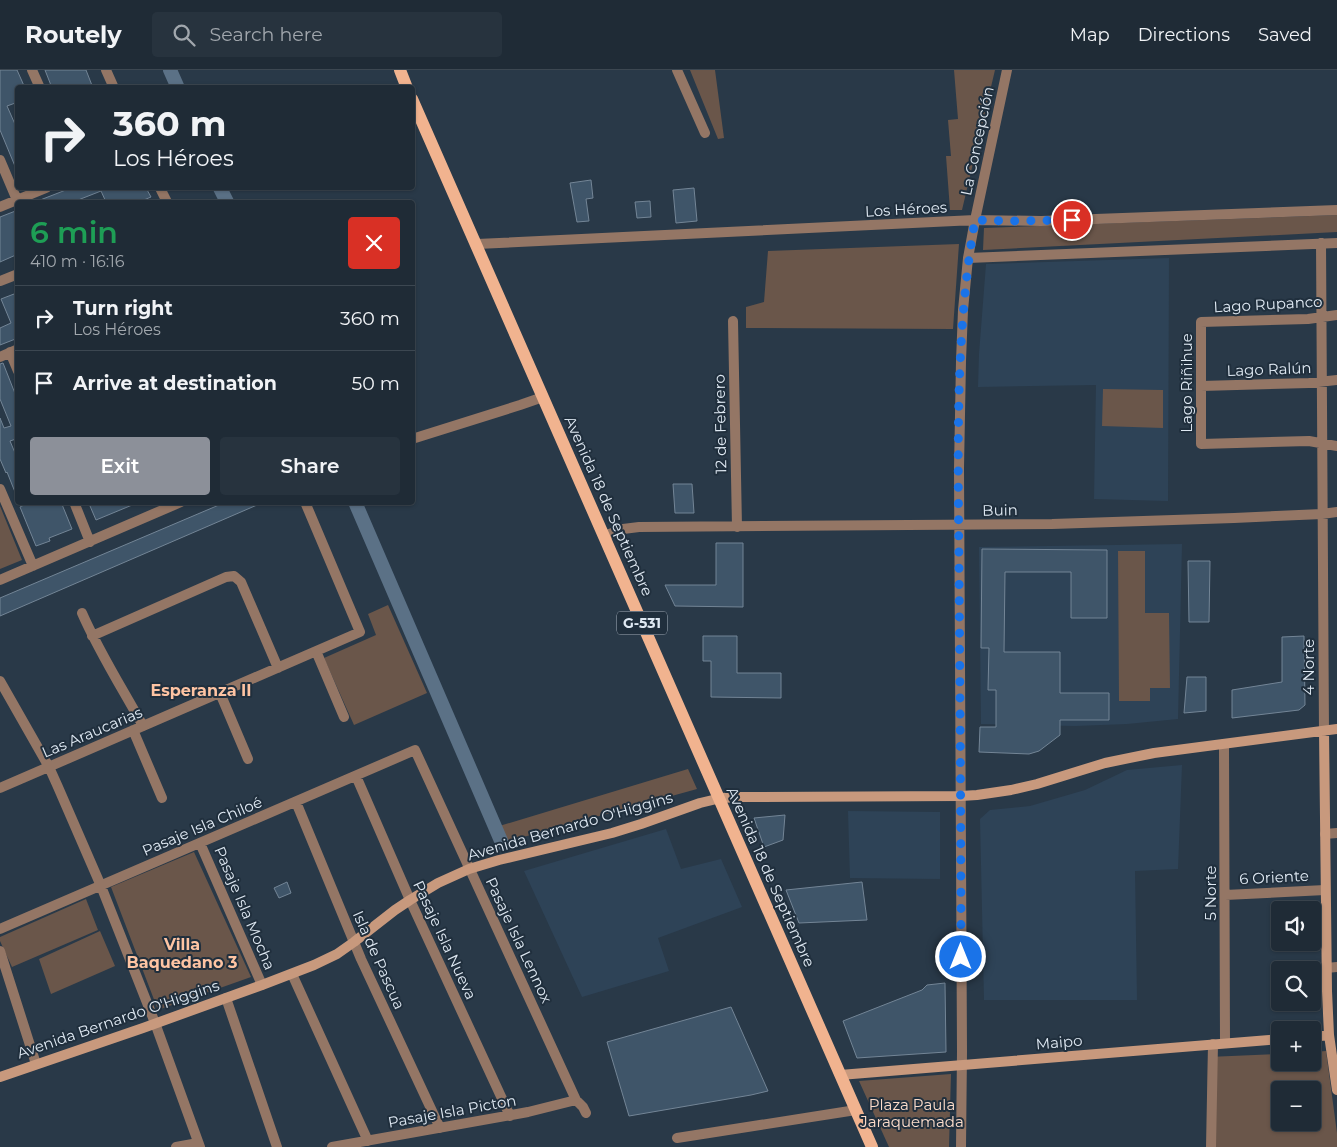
<!DOCTYPE html>
<html lang="en">
<head>
<meta charset="utf-8">
<style>
  body { margin:0; font-family:Montserrat,sans-serif; background:#27333e; color:#f1f3f6; height:100vh; display:flex; flex-direction:column; font-size:19px; white-space:nowrap }
  * { box-sizing:border-box; margin:0 }
  p { font-size:16px; color:#a1a7ad }
  .icon { flex:none; width:28px; height:28px; fill:none; stroke:currentColor; stroke-width:2; stroke-linecap:round; stroke-linejoin:round }
  .map { position:relative; flex:1; overflow:hidden }
  .side { position:absolute; left:15px; top:130px; width:400px; height:305px; display:flex; flex-direction:column; background:#1f2b36; border-radius:5px; box-shadow:0 1px 4px #0004,0 0 0 1px #3c4751 }
  .side>* { flex:none }
  .top-card { position:absolute; left:15px; top:15px; width:400px; height:105px; border-radius:5px; box-shadow:0 1px 4px #0004,0 0 0 1px #3c4751; background:#1f2b36; color:#f1f3f6; overflow:hidden }
  .tools { position:absolute; left:1271px; top:831px; display:grid; gap:10px }
  .tools a { display:grid; place-items:center; width:50px; height:50px; border-radius:5px; background:#1f2b36; box-shadow:0 1px 4px #0004,0 0 0 1px #3c4751; font-size:25px }
  .pin { position:absolute; display:grid; place-items:center; width:42px; height:42px; color:#fff; margin:-21px; border:2px solid #fff; border-radius:50%; box-shadow:0 1px 5px #0007 }
  .me { position:absolute; width:55px; margin:-28px; rotate:0deg; stroke-linejoin:round; filter:drop-shadow(0 0 4px #0008) }
  .turn { display:flex; align-items:center; gap:18px; height:105px; padding:0 15px; font-size:22px }
  .turn .icon { width:65px; height:65px; stroke-width:2.5 }
  .turn b { display:block; font-size:35px; line-height:42px }
  .round { display:grid; place-items:center; flex:none; width:52px; height:52px; border-radius:5px; background:#27333e }
  .summary { display:flex; align-items:center; justify-content:space-between; height:85px; padding:0 15px }
  h1 { font-size:30px; font-weight:600; line-height:38px; color:#1e9e55 }
  .cta { display:flex; gap:10px; margin-top:auto; padding:10px 15px }
  .cta a { flex:1; height:58px; border-radius:5px; background:#8c9099; color:#fff; font-size:20px; font-weight:600; line-height:58px; text-align:center }
  .cta a+a { background:#27333e; color:#f1f3f6 }
  ul { padding:0; list-style:none }
  li { display:flex; align-items:center; gap:15px; height:65px; padding:0 15px; border-top:1px solid #3c4751 }
  li div { flex:1 }
  li b { display:block; font-size:19px }
  li em { font-style:normal }
  header { display:flex; align-items:center; gap:30px; box-sizing:border-box; height:70px; padding:0 25px; background:#1f2b36; border-bottom:1px solid #3c4751 }
  header strong { font-size:24px }
  nav { display:flex; gap:28px; margin-inline-start:auto; font-size:18px }
  .search { width:350px; height:45px; background:#27333e; display:flex; align-items:center; gap:12px; box-sizing:border-box; padding:0 18px; border-radius:5px; color:#a1a7ad; font-size:19px }
  .map>svg:first-child { display:block }
  .built { fill:#2e4357 }
  .green { fill:#6a564a; fill-rule:evenodd }
  .lines { fill:none; stroke-linecap:round; stroke-linejoin:round }
  .canal { stroke:#5b7186; stroke-width:14 }
  .building { fill:#3f5569; stroke:#738596 }
  .street { stroke:#947665; stroke-width:10 }
  .secondary { stroke:#c8997d; stroke-width:10 }
  .primary { stroke:#f1b38f; stroke-width:12 }
  .route { stroke:#1a73e8; stroke-width:9; stroke-dasharray:0 16.2 }
  .labels { text-anchor:middle; dominant-baseline:central; stroke-width:4; stroke-linejoin:round; paint-order:stroke }
  .shield { fill:#202f3d; stroke:#a6b1bc; stroke-width:1 }
  .shield-label { font-size:14px; font-weight:bold; fill:#dfe9f3 }
  .street-label { font-size:15px; fill:#dfe9f3; stroke:#202f3d }
  .park-label { font-size:15px; fill:#fdddcb; stroke:#202f3d }
  .neighbourhood-label { font-size:16px; font-weight:bold; fill:#fec4a3; stroke:#202f3d }
</style>
</head>
<body>
<header>
<strong>Routely</strong>
<div class="search"><svg class="icon" aria-label="search" viewBox="0 0 24 24"><circle cx="10" cy="10" r="6"/><path d="M15 15l6 6"/></svg>Search here</div>
<nav><a>Map</a><a>Directions</a><a>Saved</a></nav>
</header>
<div class="map">
<svg width="1337" height="1077" viewBox="0 0 1337 1077">
  <rect width="100%" height="100%" fill="#293948"/>
  <path class="built" d="M1169 188 1168 431 1094 429 1096 315 978 317 979 284 986 194Z
    M1182 474 1178 649 1127 654 1075 656 981 654 979 477Z
    M1182 695 1178 799 1135 801 1137 930H984L980 749 990 740 1030 736 1085 720 1127 700Z
    M848 741 940 742V809L850 808Z
    M666 759 681 799 721 789 742 837 658 868 669 901 582 927 524 801Z"/>
  <path class="green" d="M690 0H715L724 68 718 69Z
    M954 0H995L962 140H950L946 86H951L948 50 958 49Z
    M1337 145V162L983 180 984 158Z
    M959 174 953 259 746 258V237L764 232 768 181Z
    M1103 319 1163 320V358L1102 356Z
    M0 436 22 490 0 499Z
    M1118 481H1145V543H1169L1170 618H1150V631H1119Z
    M388 535 427 623 354 655 324 588 376 565 368 544Z
    M688 699 697 719 502 773 496 757Z
    M194 782 251 907 158 940 111 817Z
    M86 829 98 860 12 897 0 871V867Z
    M100 861 115 896 51 924 39 889Z
    M1326 981 1337 1063V1077H1207L1208 987 1280 984V992H1312L1313 982ZM1280 1020H1312V1052H1280Z
    M951 1004 949 1077H889L859 1011Z"/>
  <g class="lines">
    <path class="canal" d="M170 0 178 18
      M220 118 227 132
      M355 432 502 773"/>
  </g>
  <path class="building" d="M0 0H17L25 18H18V32L7 36 18 61 17 101 0 60Z
    M45 0H86L93 18H52Z
    M591 110 593 128 586 129 589 151 577 152 570 113Z
    M71 118H146L151 127 139 132H106L101 121 73 132H35Z
    M694 118 697 151 676 153 673 120Z
    M650 131 651 147 637 148 635 132Z
    M18 140V184L0 192V147Z
    M14 224 18 233V268L0 275V258L11 253 1 229Z
    M3 293 18 331V370L16 369 10 371 18 390 17 427 7 402 6 403 0 389V348L4 358 11 356 0 329V294Z
    M673 414H692L694 443H675Z
    M30 432H61L72 459 49 468 50 471 36 476 20 437Z
    M98 432H137V433L96 450 90 436Z
    M226 432H264L0 546V528Z
    M716 473H743V537L675 536 665 515H716Z
    M982 479 1107 480V548H1071V502H1005L1004 582H1060V623H1109V650H1060V665L1039 681 1029 684 979 682 980 657H996V620H988L989 578H981Z
    M1188 491H1210L1209 552H1189Z
    M703 566H737V603H781V628L711 627V591H703Z
    M1304 566 1305 635 1299 640 1232 648V620L1282 612V567Z
    M1187 607H1206V641L1184 643Z
    M785 745 783 770 764 777 754 748Z
    M287 812 291 823 279 828 274 818Z
    M862 812 867 850 799 853 786 820Z
    M945 913 946 982 857 988 843 951 922 920 927 915Z
    M731 937 768 1021 751 1025 629 1046 607 972Z"/>
  <g class="lines">
    <path class="street" d="M32 0 40 18
      M106 0 114 18
      M677 0 705 63
      M0 90 17 130
      M160 118 167 132
      M0 137 46 118
      M1321 173 1324 661
      M477 174 975 150 1041 151 1337 140
      M968 188 1337 173
      M0 211 18 204
      M1337 245 1308 249 1201 252V374L1309 371 1337 376
      M733 251 737 457
      M10 282 18 301
      M0 287 18 279
      M1201 316 1309 313 1337 310
      M412 369 520 335 543 327
      M0 419 33 496
      M74 432 90 472
      M604 466 623 459 639 457 1052 454 1234 448 1322 444 1337 442
      M0 510 181 432
      M82 543C99 582 122 618 143 656
      M92 566 226 507 234 506 241 512 278 598
      M316 581 344 647
      M0 611 49 697 58 717 101 816 155 953 200 1077
      M220 623 248 689
      M133 660 162 728
      M1224 674 1225 973
      M356 706 410 830 510 1046
      M0 718 360 562 305 432
      M296 732 361 889 440 1058
      M1325 764 1337 763
      M200 773 262 915
      M1225 825 1325 820
      M0 859 415 680 576 1030 583 1037 586 1043
      M0 881 36 994
      M1326 898 1337 897
      M292 904 368 1071
      M226 928 277 1077
      M677 1068 856 1040
      M176 1077 198 1073
      M332 1077 528 1042 576 1030
      M961 1077 962 981 959 398 961 291 963 240 968 188 975 150 1007 0
      M1211 1077 1213 974"/>
    <path class="secondary" d="M1324 661 1327 921 1329 965 1337 1020
      M1312 967 1329 965
      M840 1005 1280 969
      M0 1007 143 958 262 915 314 895 337 884 354 872 395 840 410 830 438 813 469 799 499 790 612 763 641 754 700 733 721 728 740 727 961 726 977 725 1011 720 1037 714 1105 693 1154 683 1337 659"/>
    <path class="primary" d="M400 0 407 18
      M412 29 872 1077"/>
  </g>
  <g class="lines">
    <path class="route" d="M961 887C961 756 960 625 959 493 958 379 955 263 975 150L1011 151 1072 150"/>
  </g>
  <g class="labels">
    <rect class="shield" x="617" y="541.5" width="50" height="23" rx="4"/>
    <g class="shield-label">
      <text x="642" y="553">G-531</text>
    </g>
    <g class="street-label">
      <text transform="translate(977 71) rotate(-78)">La Concepción</text>
      <text transform="translate(906 139) rotate(-3)">Los Héroes</text>
      <text transform="translate(1268 234) rotate(-3)">Lago Rupanco</text>
      <text transform="translate(1269 299) rotate(-2)">Lago Ralún</text>
      <text transform="translate(1186 313) rotate(-90)">Lago Riñihue</text>
      <text transform="translate(720 354) rotate(-91)">12 de Febrero</text>
      <text transform="translate(609 436) rotate(66)">Avenida 18 de Septiembre</text>
      <text transform="translate(1000 440) rotate(-1)">Buin</text>
      <text transform="translate(1308 597) rotate(-90)">4 Norte</text>
      <text transform="translate(92 662) rotate(-23)">Las Araucarias</text>
      <text transform="translate(202 756) rotate(-23)">Pasaje Isla Chiloé</text>
      <text transform="translate(570 756) rotate(-16)">Avenida Bernardo O'Higgins</text>
      <text transform="translate(771 807) rotate(66)">Avenida 18 de Septiembre</text>
      <text transform="translate(1274 807) rotate(-3)">6 Oriente</text>
      <text transform="translate(1210 823) rotate(-90)">5 Norte</text>
      <text transform="translate(245 838) rotate(67)">Pasaje Isla Mocha</text>
      <text transform="translate(445 870) rotate(65)">Pasaje Isla Nueva</text>
      <text transform="translate(519 870) rotate(65)">Pasaje Isla Lennox</text>
      <text transform="translate(379 890) rotate(66)">Isla de Pascua</text>
      <text transform="translate(118 949) rotate(-19)">Avenida Bernardo O'Higgins</text>
      <text transform="translate(1059 972) rotate(-5)">Maipo</text>
      <text transform="translate(452 1041) rotate(-10)">Pasaje Isla Picton</text>
    </g>
    <g class="park-label">
      <text x="912" y="1034">Plaza Paula<tspan x="912" dy="17">Jaraquemada</tspan></text>
    </g>
    <g class="neighbourhood-label">
      <text x="201" y="620">Esperanza II</text>
      <text x="182" y="874">Villa<tspan x="182" dy="18">Baquedano 3</tspan></text>
    </g>
  </g>
</svg>
<div class="tools">
<a><svg class="icon" aria-label="sound" viewBox="0 0 24 24"><path d="M4 9h4l5-4v14l-5-4H4zM17 9q2 3 0 6"/></svg></a>
<a><svg class="icon" aria-label="search" viewBox="0 0 24 24"><circle cx="10" cy="10" r="6"/><path d="M15 15l6 6"/></svg></a>
<a>+</a>
<a>−</a>
</div>
<div class="pin" style="left:1072px;top:150px;background:#d93025"><svg class="icon" aria-label="arrive" viewBox="0 0 24 24"><path d="M6 21V4h12l-3 4 3 4H6"/></svg></div>
<svg class="me" style="left:961px;top:887px" viewBox="-20 -20 40 40"><circle r="17" fill="#1a73e8" stroke="#fff" stroke-width="3"/><path d="M0-11L8 9 0 5-8 9z" fill="#fff"/></svg>
<div class="top-card">
<div class="turn"><svg class="icon" aria-label="right" viewBox="0 0 24 24"><path d="M7 20v-9h11M14 6l5 5-5 5"/></svg><div><b>360 m</b>Los Héroes</div></div>
</div>
<section class="side">
<div class="summary"><div><h1>6 min</h1><p>410 m · 16:16</p></div><a class="round" style="background:#d93025;color:#fff"><svg class="icon" aria-label="close" viewBox="0 0 24 24"><path d="M6 6l12 12M18 6L6 18"/></svg></a></div>
<ul>
<li><svg class="icon" aria-label="right" viewBox="0 0 24 24"><path d="M7 20v-9h11M14 6l5 5-5 5"/></svg><div><b>Turn right</b><p>Los Héroes</p></div><em>360 m</em></li>
<li><svg class="icon" aria-label="arrive" viewBox="0 0 24 24"><path d="M6 21V4h12l-3 4 3 4H6"/></svg><div><b>Arrive at destination</b></div><em>50 m</em></li>
</ul>
<div class="cta"><a>Exit</a><a>Share</a></div>
</section>
</div>
</body>
</html>
